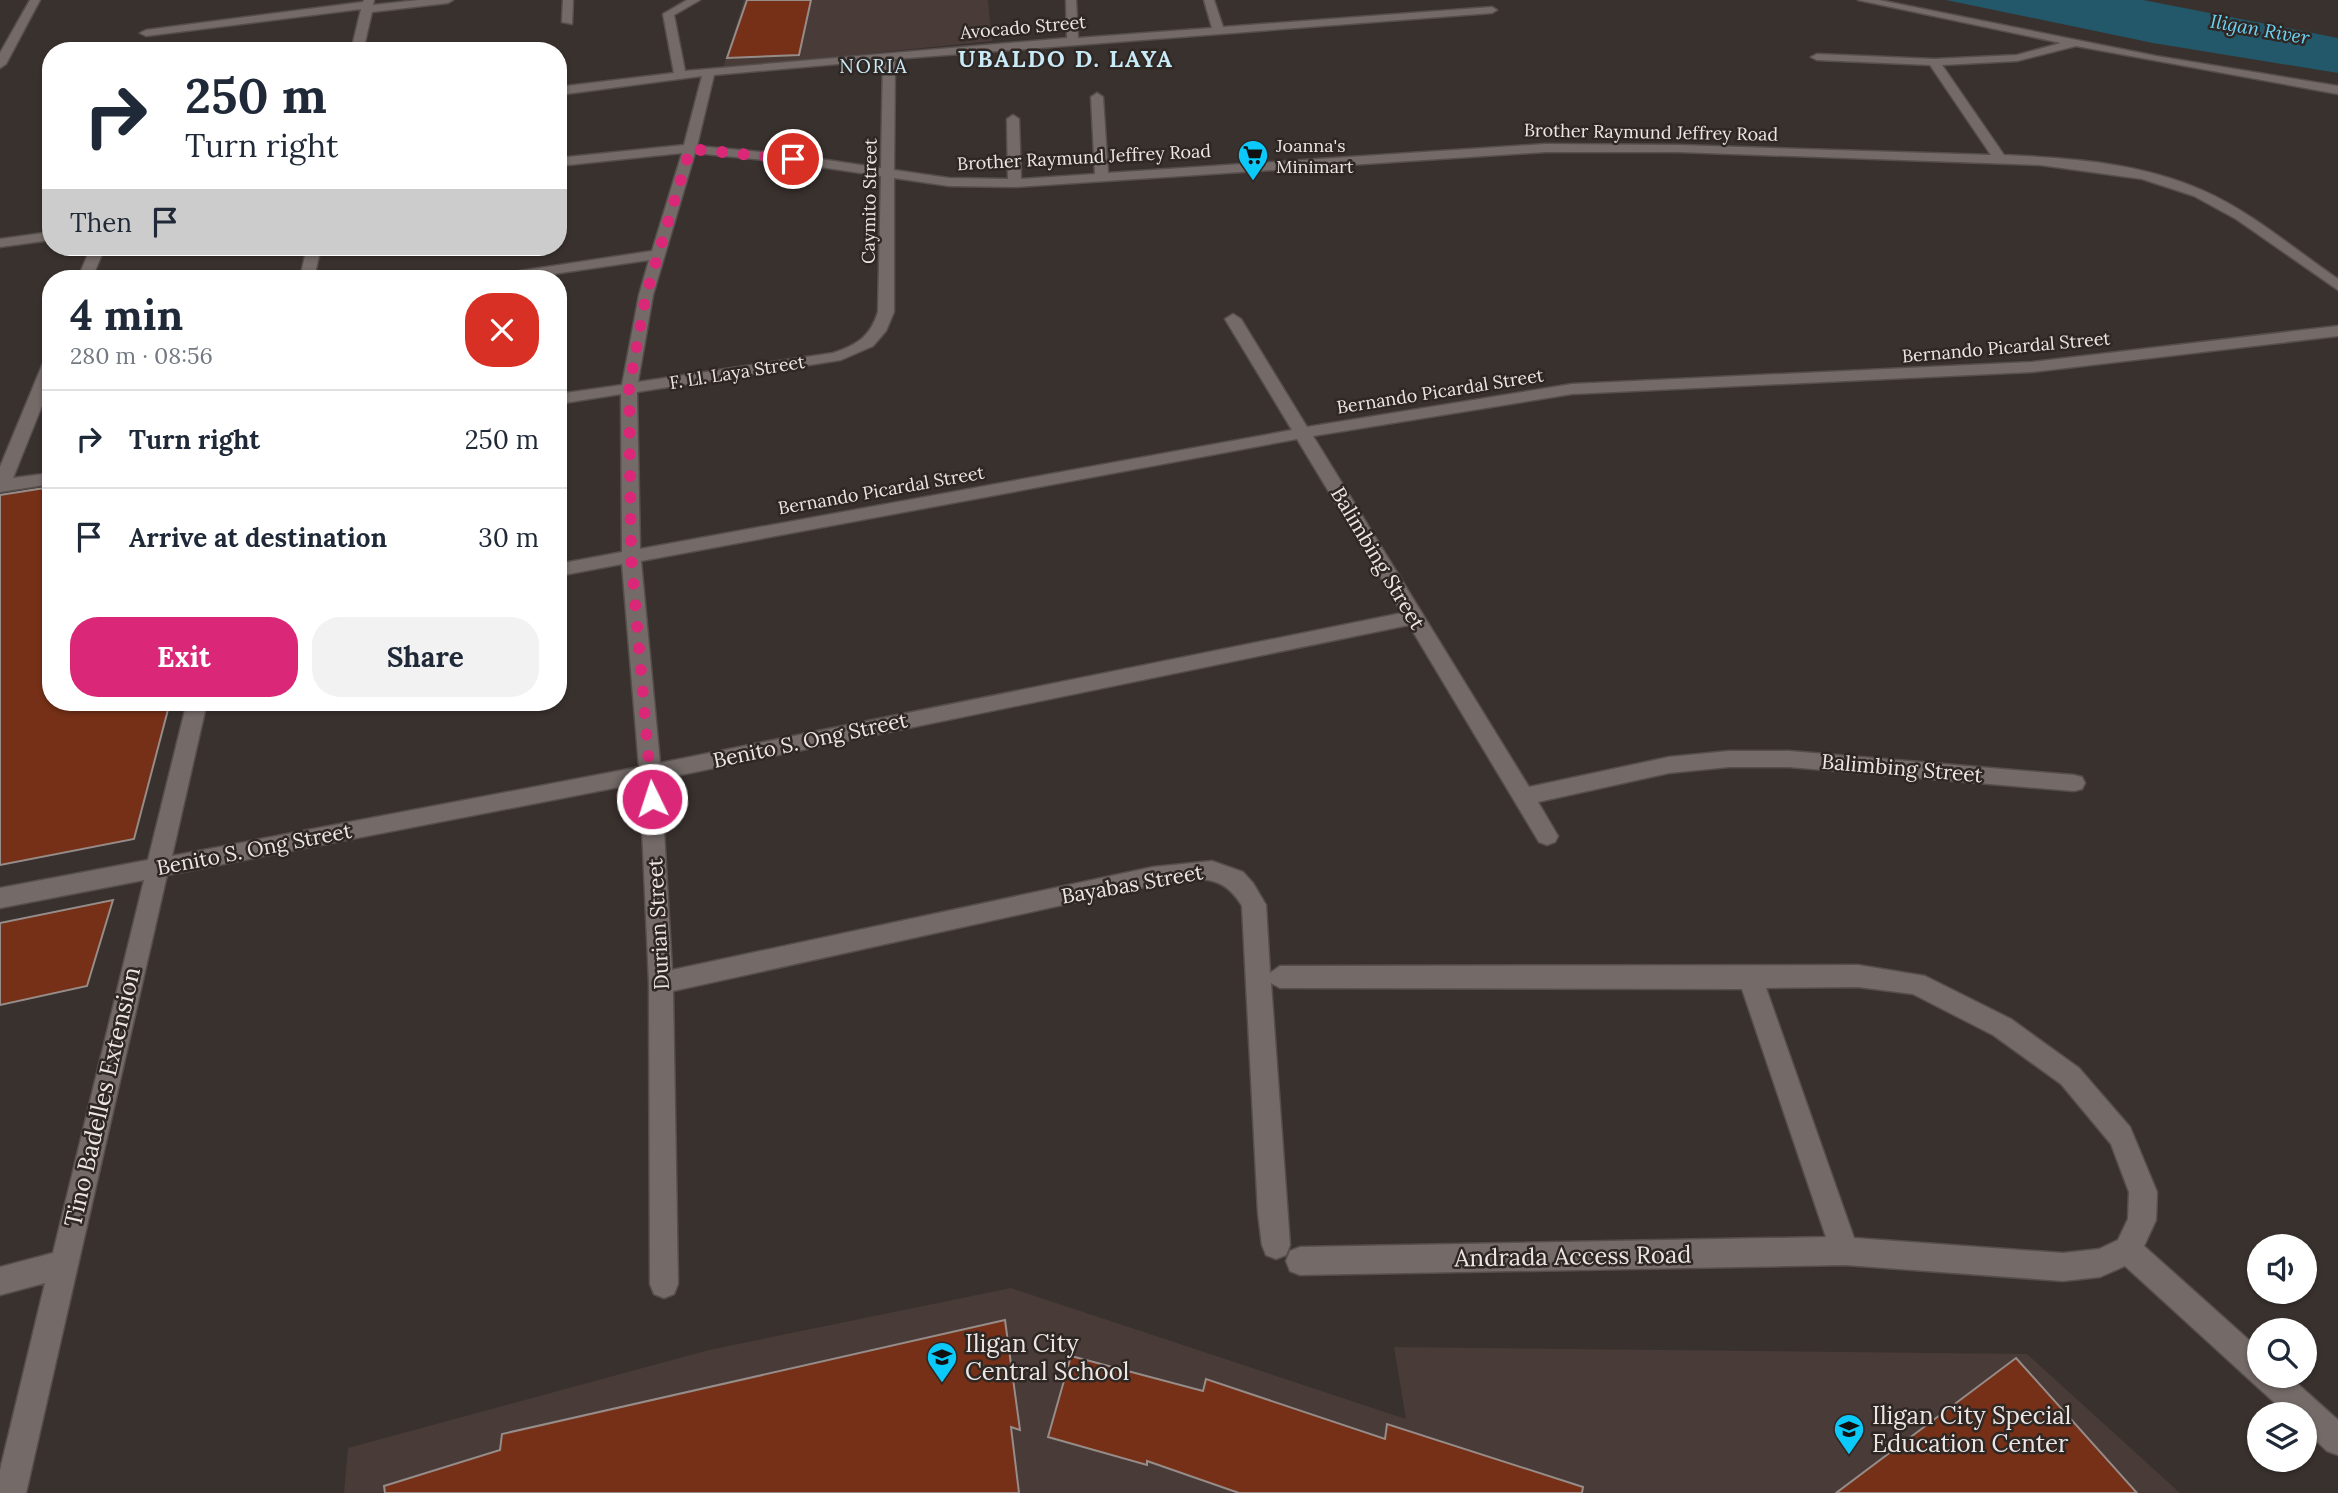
<!DOCTYPE html>
<html lang="en">
<head>
<meta charset="utf-8">
<style>
  body { margin:0; font-family:Lora,serif; background:#f2f2f3; color:#1f2937; height:100vh; display:flex; flex-direction:column; font-size:26px; white-space:nowrap }
  * { box-sizing:border-box; margin:0 }
  p { font-size:23px; color:#747a83 }
  .icon { flex:none; width:38px; height:38px; fill:none; stroke:currentColor; stroke-width:2; stroke-linecap:round; stroke-linejoin:round }
  .map { position:relative; flex:1; overflow:hidden }
  .drawer { position:absolute; left:42px; top:270px; width:525px; height:441px; display:flex; flex-direction:column; background:#fff; border-radius:28px; box-shadow:0 2px 5px #0004 }
  .drawer>* { flex:none }
  .top-card { position:absolute; left:42px; top:42px; width:525px; height:214px; border-radius:28px; box-shadow:0 2px 5px #0004; background:#fff; color:#1f2937; overflow:hidden }
  .buttons { position:absolute; left:2247px; top:1234px; display:grid; gap:14px }
  .buttons a { display:grid; place-items:center; width:70px; height:70px; border-radius:50%; background:#fff; box-shadow:0 2px 5px #0004; font-size:35px }
  .pin { position:absolute; display:grid; place-items:center; width:60px; height:60px; color:#fff; margin:-30px; border:4px solid #fff; border-radius:50%; box-shadow:0 2px 7px #0007 }
  .me { position:absolute; width:77px; margin:-38px; rotate:356deg; stroke-linejoin:round; filter:drop-shadow(0 0 5px #0008) }
  .turn { display:flex; align-items:center; gap:24px; height:147px; padding:0 28px; font-size:32px }
  .turn .icon { width:91px; height:91px; stroke-width:2.5 }
  .turn b { display:block; font-size:49px; line-height:60px }
  .then { display:flex; align-items:center; height:66px; padding:0 28px; background:#0003; gap:14px; font-size:26px }
  .round { display:grid; place-items:center; flex:none; width:74px; height:74px; border-radius:28px; background:#f2f2f3 }
  .headline { display:flex; align-items:center; justify-content:space-between; height:119px; padding:0 28px }
  h1 { font-size:42px; font-weight:800; line-height:52px }
  .primary-button { display:flex; gap:14px; margin-top:auto; padding:14px 28px }
  .primary-button a { flex:1; height:80px; border-radius:28px; background:#db2777; color:#fff; font-size:28px; font-weight:800; line-height:80px; text-align:center }
  .primary-button a+a { background:#f2f2f3; color:#1f2937 }
  ul { padding:0; list-style:none }
  li { display:flex; align-items:center; gap:21px; height:98px; padding:0 28px; border-top:2px solid #e0e1e3 }
  li div { flex:1 }
  li b { display:block; font-size:26px }
  li em { font-style:normal }
  .map>svg:first-child { display:block }
  .built { fill:#493b37 }
  .water { fill:#23586a }
  .building { fill:#753017; stroke:#968c89; stroke-width:2 }
  .lines { fill:none; stroke-linecap:round; stroke-linejoin:round }
  .minor-casing { stroke:#554e4c; stroke-width:3 }
  .minor { fill:#746b68; fill-rule:evenodd }
  .route { stroke:#db2777; stroke-width:12; stroke-dasharray:0 21.6 }
  .labels { text-anchor:middle; dominant-baseline:central; stroke-width:5; stroke-linejoin:round; paint-order:stroke }
  .far-street-label { font-size:18px; fill:#ebe6e4; stroke:#2f2724 }
  .far-poi-label { font-size:18px; fill:#ebe6e4; stroke:#2f2724; text-anchor:start }
  .far-water-label { font-size:19px; font-style:italic; fill:#6dd3f6; stroke:#2f2724 }
  .far-neighbourhood-label { font-size:19px; letter-spacing:2px; fill:#c9ebf8; stroke:#2f2724 }
  .street-label { font-size:21px; fill:#ebe6e4; stroke:#2f2724 }
  .far-district-label { font-size:23px; font-weight:bold; letter-spacing:2px; fill:#c9ebf8; stroke:#2f2724 }
  .near-street-label { font-size:24px; fill:#ebe6e4; stroke:#2f2724 }
  .near-poi-label { font-size:24px; fill:#ebe6e4; stroke:#2f2724; text-anchor:start }
</style>
</head>
<body>
<div class="map">
<svg width="2338" height="1493" viewBox="0 0 2338 1493">
  <rect width="100%" height="100%" fill="#39312e"/>
  <path class="built" d="M744 0H988L992 41 723 68Z
    M1011 1288 1406 1419 1394 1347 2027 1354 2180 1493H344L348 1448 709 1350Z"/>
  <path class="water" d="M1946 0H2143L2338 38V73L2153 43Z"/>
  <path class="building" d="M747 0H811L799 55 727 58Z
    M51 487V702H170L134 839 0 865V495Z
    M113 900 87 986 0 1005V923Z
    M1005 1320 1020 1430 1011 1427 1019 1493H385L384 1486 500 1450 502 1434Z
    M1071 1356 1203 1391 1206 1379 1385 1439 1387 1424 1583 1487 1582 1493H1239L1147 1461V1465L1048 1437Z
    M2016 1358 2137 1493H1836Z"/>
  <g class="lines">
    <g class="minor-casing">
      <path id="minor" d="M30 0H40L6 64 0 68V53Z
        M364 0H374L373 5 419 0H453L448 3 372 12 363 51H351L361 9 146 36 140 33 146 30 363 2Z
        M563 0H573L572 24 562 22Z
        M687 0H700L674 15 685 71 1067 38 1066 0H1076L1078 38 1212 28 1204 0H1214L1223 27 1492 7 1497 10 1492 13 895 59 894 170 949 178 1008 179 1007 119 1013 115 1019 119 1021 179 1095 174 1091 97 1097 93 1103 97 1108 173 1545 144 1678 145 1991 155 1930 65 1817 60 1811 57 1817 54 1934 59 2017 55 2061 43 1858 0H1879L2156 56 2338 86V94L2076 46 2017 61 1942 65 2004 155C2071 158 2142 163 2204 191 2253 213 2294 249 2338 279V290L2236 219 2194 196 2142 179 2040 165 1678 152H1545L1015 187 949 186 894 178V312L886 331 873 346 841 360 637 392 640 549 1292 430 1225 319 1233 314 1241 319 1307 427 1572 384 2032 362 2338 326V336L2032 372 1572 394 1313 436 1529 787 1669 757 1729 751H1789L2074 775 2082 777 2085 783 2082 789 2074 791 1789 767H1729L1669 773 1538 802 1558 836 1555 842 1547 845 1539 842 1409 625 661 779 672 970 1153 867 1212 861 1243 872 1253 883 1266 905 1270 973 1280 966 1858 965 1925 976 2011 1019 2079 1068 2130 1127 2157 1192 2156 1220 2144 1246 2259 1349V1376H2289L2338 1420V1455L2327 1451 2305 1430V1414H2287L2125 1266 2100 1277 2063 1281 1845 1265 1300 1275 1290 1271 1286 1261 1290 1251 1300 1247 1826 1237 1742 989 1280 988 1271 983 1290 1245 1286 1255 1276 1259 1266 1255 1262 1245 1258 1213 1242 906C1220 868 1190 880 1153 885L673 991 678 1284 674 1294 664 1298 654 1294 650 1284 649 983 640 783 167 875 26 1493H0V1470L45 1283 0 1295V1267L53 1253 144 880 0 908V888L148 860 187 702H207L172 856 639 767 622 564 558 576V564L622 552 621 394 558 404V394L622 385 639 295 649 260 526 278H492L499 274 652 251 682 153 558 166V158L684 145 702 76 558 95V87L674 73 663 14ZM883 60 881 168 793 155 697 146 714 75ZM695 153 793 163 881 176 878 312C870 337 857 345 833 353L638 382 653 295ZM1297 439 1402 613 660 763 641 561ZM1858 987 1913 994 1993 1035 2061 1084 2111 1144 2129 1192 2128 1219 2118 1240 2099 1249 2063 1253 1854 1238 1766 988Z
        M51 232V240L0 247V239Z
        M91 247H105L92 278H78Z
        M307 247H321L314 278H300Z
        M51 358V383L13 478 51 473V484L0 492V467L43 363Z"/>
    </g>
    <use href="#minor" class="minor"/>
  </g>
  <g class="lines">
    <path class="route" d="M652 799 631 556 629 388 646 295 690 149 793 159"/>
  </g>
  <defs>
    <g id="supermarket-pin" transform="scale(1.575)"><path d="M0 17L-7.5 6A9.5 9.5 0 1 1 7.5 6Z" fill="#0bcafa" stroke="#2f2724"/><path d="M-6-5.5h2.5l.6 2H6L4.5 2H-2.5L-4.4-4H-6ZM-1.5 3.2a1.3 1.3 0 1 0 .1 0ZM3 3.2a1.3 1.3 0 1 0 .1 0Z" fill="#111"/></g>
    <g id="school-pin" transform="scale(1.575)"><path d="M0 17L-7.5 6A9.5 9.5 0 1 1 7.5 6Z" fill="#0bcafa" stroke="#2f2724"/><path d="M0-5L7-2L0 1L-7-2ZM-4 1L0 2.5L4 1V4Q0 6-4 4Z" fill="#111"/></g>
  </defs>
  <g fill-rule="evenodd">
    <use href="#supermarket-pin" x="1253" y="155"/>
    <use href="#school-pin" x="942" y="1357"/>
    <use href="#school-pin" x="1849" y="1429"/>
  </g>
  <g class="labels">
    <g class="far-street-label">
      <text transform="translate(1023 27) rotate(-5)">Avocado Street</text>
      <text transform="translate(1651 132) rotate(1)">Brother Raymund Jeffrey Road</text>
      <text transform="translate(1084 157) rotate(-3)">Brother Raymund Jeffrey Road</text>
      <text transform="translate(869 201) rotate(-89)">Caymito Street</text>
      <text transform="translate(2006 347) rotate(-5)">Bernando Picardal Street</text>
      <text transform="translate(737 372) rotate(-9)">F. Ll. Laya Street</text>
      <text transform="translate(1440 391) rotate(-9)">Bernando Picardal Street</text>
      <text transform="translate(881 490) rotate(-10)">Bernando Picardal Street</text>
    </g>
    <g class="far-poi-label">
      <text x="1276" y="145">Joanna's<tspan x="1276" dy="21">Minimart</tspan></text>
    </g>
    <g class="far-water-label">
      <text transform="translate(2260 29) rotate(10)">Iligan River</text>
    </g>
    <g class="far-neighbourhood-label">
      <text x="874" y="66">NORIA</text>
    </g>
    <g class="street-label">
      <text transform="translate(1378 558) rotate(59)">Balimbing Street</text>
      <text transform="translate(810 740) rotate(-12)">Benito S. Ong Street</text>
      <text transform="translate(1902 768) rotate(5)">Balimbing Street</text>
      <text transform="translate(254 849) rotate(-11)">Benito S. Ong Street</text>
      <text transform="translate(1132 884) rotate(-10)">Bayabas Street</text>
      <text transform="translate(658 924) rotate(-93)">Durian Street</text>
    </g>
    <g class="far-district-label">
      <text x="1066" y="58">UBALDO D. LAYA</text>
    </g>
    <g class="near-street-label">
      <text transform="translate(102 1097) rotate(-77)">Tino Badelles Extension</text>
      <text transform="translate(1573 1256) rotate(-1)">Andrada Access Road</text>
    </g>
    <g class="near-poi-label">
      <text x="965" y="1343">Iligan City<tspan x="965" dy="28">Central School</tspan></text>
      <text x="1872" y="1415">Iligan City Special<tspan x="1872" dy="28">Education Center</tspan></text>
    </g>
  </g>
</svg>
<div class="buttons">
<a><svg class="icon" aria-label="sound" viewBox="0 0 24 24"><path d="M4 9h4l5-4v14l-5-4H4zM17 9q2 3 0 6"/></svg></a>
<a><svg class="icon" aria-label="search" viewBox="0 0 24 24"><circle cx="10" cy="10" r="6"/><path d="M15 15l6 6"/></svg></a>
<a><svg class="icon" aria-label="layers" viewBox="0 0 24 24"><path d="M12 4l9 5-9 5-9-5zM3 14l9 5 9-5"/></svg></a>
</div>
<div class="pin" style="left:793px;top:159px;background:#d93025"><svg class="icon" aria-label="arrive" viewBox="0 0 24 24"><path d="M6 21V4h12l-3 4 3 4H6"/></svg></div>
<svg class="me" style="left:652px;top:799px" viewBox="-20 -20 40 40"><circle r="17" fill="#db2777" stroke="#fff" stroke-width="3"/><path d="M0-11L8 9 0 5-8 9z" fill="#fff"/></svg>
<div class="top-card">
<div class="turn"><svg class="icon" aria-label="right" viewBox="0 0 24 24"><path d="M7 20v-9h11M14 6l5 5-5 5"/></svg><div><b>250 m</b>Turn right</div></div>
<div class="then">Then<svg class="icon" aria-label="arrive" viewBox="0 0 24 24"><path d="M6 21V4h12l-3 4 3 4H6"/></svg></div>
</div>
<section class="drawer">
<div class="headline"><div><h1>4 min</h1><p>280 m · 08:56</p></div><a class="round" style="background:#d93025;color:#fff"><svg class="icon" aria-label="close" viewBox="0 0 24 24"><path d="M6 6l12 12M18 6L6 18"/></svg></a></div>
<ul>
<li><svg class="icon" aria-label="right" viewBox="0 0 24 24"><path d="M7 20v-9h11M14 6l5 5-5 5"/></svg><div><b>Turn right</b></div><em>250 m</em></li>
<li><svg class="icon" aria-label="arrive" viewBox="0 0 24 24"><path d="M6 21V4h12l-3 4 3 4H6"/></svg><div><b>Arrive at destination</b></div><em>30 m</em></li>
</ul>
<div class="primary-button"><a>Exit</a><a>Share</a></div>
</section>
</div>
</body>
</html>
